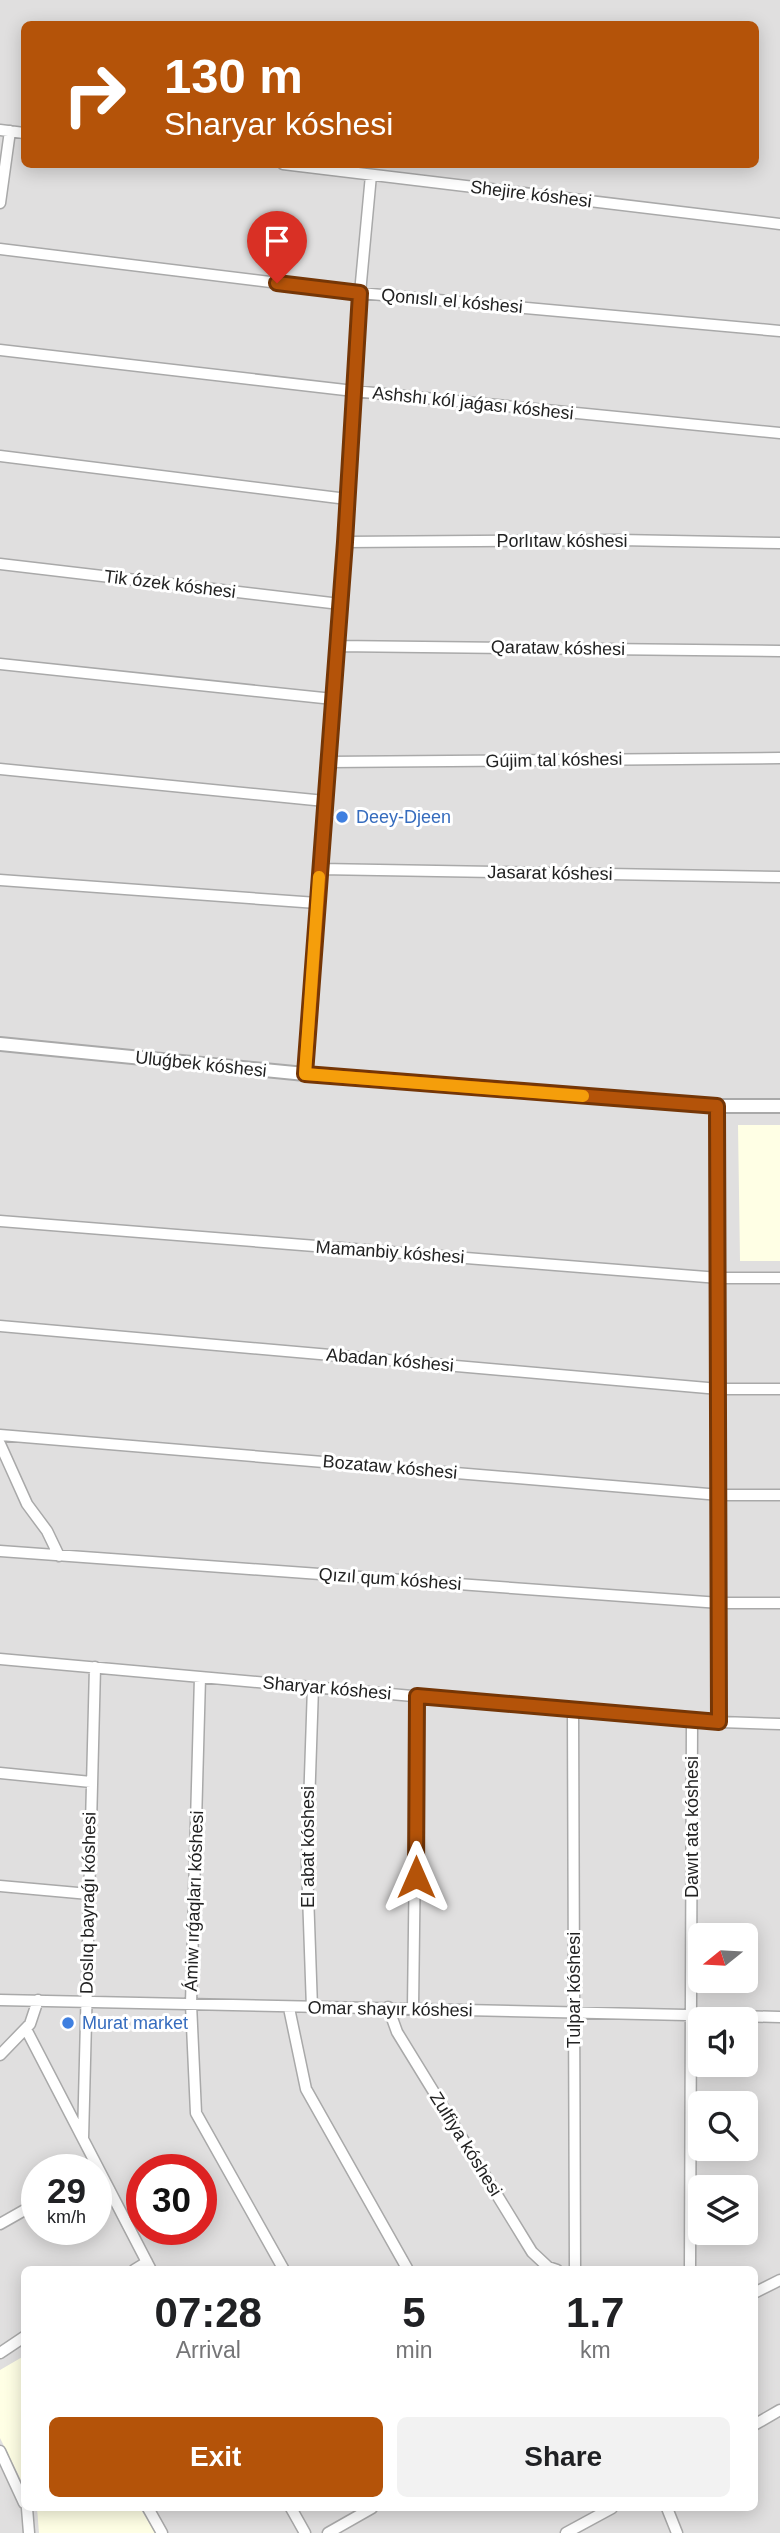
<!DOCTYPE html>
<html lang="en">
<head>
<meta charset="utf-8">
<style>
  body { margin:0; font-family:Helvetica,sans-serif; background:#f2f2f2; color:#202124; height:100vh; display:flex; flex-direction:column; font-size:26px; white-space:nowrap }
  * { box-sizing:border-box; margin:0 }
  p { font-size:23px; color:#757577 }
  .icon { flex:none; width:38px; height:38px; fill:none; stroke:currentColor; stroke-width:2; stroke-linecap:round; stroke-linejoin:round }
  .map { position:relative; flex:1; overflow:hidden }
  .sheet { position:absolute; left:21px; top:2266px; width:737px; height:245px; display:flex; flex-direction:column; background:#fff; border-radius:10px; box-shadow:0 4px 18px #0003 }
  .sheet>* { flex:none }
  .top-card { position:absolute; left:21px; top:21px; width:738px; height:147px; border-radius:10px; box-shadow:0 4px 18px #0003; background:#b45309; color:#fff; overflow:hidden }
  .needle { width:46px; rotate:252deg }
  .buttons { position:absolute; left:688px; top:1923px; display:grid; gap:14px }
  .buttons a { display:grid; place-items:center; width:70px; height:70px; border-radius:10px; background:#fff; box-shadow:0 4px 18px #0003; font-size:35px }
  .speed { position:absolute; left:21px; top:2154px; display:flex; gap:14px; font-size:35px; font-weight:700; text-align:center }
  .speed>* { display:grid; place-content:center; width:91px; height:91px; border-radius:50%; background:#fff; box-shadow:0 4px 18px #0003; line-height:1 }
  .speed small { font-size:18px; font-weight:400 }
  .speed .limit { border:10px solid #d22; background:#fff; color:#111 }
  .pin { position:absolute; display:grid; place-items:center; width:60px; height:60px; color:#fff; margin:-72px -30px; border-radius:50% 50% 50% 0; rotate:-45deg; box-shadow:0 0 7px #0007 }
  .pin .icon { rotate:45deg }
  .me { position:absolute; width:77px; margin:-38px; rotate:0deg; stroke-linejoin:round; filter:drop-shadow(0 0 5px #0008) }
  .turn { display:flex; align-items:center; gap:24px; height:147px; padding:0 28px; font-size:32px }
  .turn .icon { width:91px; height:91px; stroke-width:2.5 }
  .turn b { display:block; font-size:49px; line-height:60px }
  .eta { display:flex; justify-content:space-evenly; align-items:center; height:119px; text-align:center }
  .eta b { font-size:42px; font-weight:700; line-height:49px }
  .action { display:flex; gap:14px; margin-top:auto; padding:14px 28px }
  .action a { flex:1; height:80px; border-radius:10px; background:#b45309; color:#fff; font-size:28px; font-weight:700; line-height:80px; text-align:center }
  .action a+a { background:#f2f2f2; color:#202124 }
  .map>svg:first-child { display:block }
  .residential { fill:#e0dfdf; fill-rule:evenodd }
  .education { fill:#ffffe5 }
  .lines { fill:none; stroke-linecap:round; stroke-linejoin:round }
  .minor-casing { stroke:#a9a9a9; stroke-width:13 }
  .tertiary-casing { stroke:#a9a9a9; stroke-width:16 }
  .minor { stroke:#fff; stroke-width:10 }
  .tertiary { stroke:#fff; stroke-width:12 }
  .route-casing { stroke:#753606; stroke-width:18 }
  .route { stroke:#b45309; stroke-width:12 }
  .slow { stroke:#f59e0b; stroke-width:12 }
  .shop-dot { fill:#3f7fe0; stroke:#fff; stroke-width:2.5 }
  .labels { text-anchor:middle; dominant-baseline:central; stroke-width:6; stroke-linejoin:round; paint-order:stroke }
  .street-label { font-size:18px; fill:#222; stroke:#fff }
  .shop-label { font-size:18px; fill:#366cbe; stroke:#fff; text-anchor:start }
</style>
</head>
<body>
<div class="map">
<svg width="780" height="2533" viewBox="0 0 780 2533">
  <rect width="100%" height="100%" fill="#f2efe9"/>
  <path class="residential" d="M0 0H780V2533H0ZM24 24H756V164H24ZM700 1936H746V1981H700ZM700 2020H746V2065H700ZM700 2104H746V2149H700ZM37 2170H96V2230H37ZM142 2170H201V2230H142ZM700 2188H746V2233H700ZM24 2270H754V2508H24Z"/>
  <path class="education" d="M738 1125H780V1261H740Z
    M24 2356V2486L0 2438V2370Z
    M37 2508H140L155 2533H39Z"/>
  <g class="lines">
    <g class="minor-casing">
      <path id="minor" d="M0 130 24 133
        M283 164 780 224
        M0 203 10 131
        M0 249 360 293 780 331
        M0 350 354 391 780 433
        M0 456 347 499
        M345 542 619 540 780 543
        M0 564 340 604
        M336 646 780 651
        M0 664 333 699
        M328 762 780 758
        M0 769 325 801
        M320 869 780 877
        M0 880 317 903
        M305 1074 345 542 360 293 371 175
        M717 1106 719 1722
        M0 1221 719 1278H780
        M0 1326 719 1389H780
        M0 1435 720 1495H780
        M0 1444 27 1504 47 1531 59 1556
        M0 1551 720 1603H780
        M0 1659 692 1721 780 1724
        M200 1677 191 2004 196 2113 284 2270
        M573 1710 575 2270
        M0 1773 91 1782
        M0 1886 89 1894
        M0 2000 780 2017
        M388 2007 397 2032 532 2252 548 2267 557 2270
        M289 2008 306 2089 408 2270
        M312 2008 307 1865 313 1687
        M413 2008 417 1696
        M26 2029 151 2270
        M0 2055 30 2024 38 2000
        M83 2139 95 1667
        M0 2224 37 2203
        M134 2270 147 2262
        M690 2270 692 1721
        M754 2293 780 2280
        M0 2353 24 2337
        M754 2425 780 2410
        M0 2451 24 2503
        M27 2508 29 2533
        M148 2508 162 2533
        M291 2508 305 2533
        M667 2508 677 2533
        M328 2533 372 2508
        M566 2533 612 2508"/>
    </g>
    <g class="tertiary-casing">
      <path id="tertiary" d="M0 1044 305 1074 717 1106H780"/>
    </g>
    <use href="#minor" class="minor"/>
    <use href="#tertiary" class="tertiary"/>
  </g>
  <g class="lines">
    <g class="route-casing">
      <path id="route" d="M277 283 360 293 345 542 305 1074 717 1106 719 1722 417 1696 416 1877"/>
    </g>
    <use href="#route" class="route"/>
    <path class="slow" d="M319 877 305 1074 583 1096"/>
  </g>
  <g class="shop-dot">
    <circle cx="342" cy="817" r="7"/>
    <circle cx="68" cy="2023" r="7"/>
  </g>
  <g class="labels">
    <g class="street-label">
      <text transform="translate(531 194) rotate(7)">Shejire kóshesi</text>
      <text transform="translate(452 301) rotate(5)">Qonıslı el kóshesi</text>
      <text transform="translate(473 403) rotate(6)">Ashshı kól jaǵası kóshesi</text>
      <text x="562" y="541">Porlıtaw kóshesi</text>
      <text transform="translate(170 584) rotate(7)">Tik ózek kóshesi</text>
      <text transform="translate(558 648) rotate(1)">Qarataw kóshesi</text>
      <text transform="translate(554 760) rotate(-1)">Gújim tal kóshesi</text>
      <text transform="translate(550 873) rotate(1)">Jasarat kóshesi</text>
      <text transform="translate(201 1064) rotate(6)">Uluǵbek kóshesi</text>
      <text transform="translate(390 1252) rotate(4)">Mamanbiy kóshesi</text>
      <text transform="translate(390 1360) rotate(5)">Abadan kóshesi</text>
      <text transform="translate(390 1467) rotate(5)">Bozataw kóshesi</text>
      <text transform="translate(390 1579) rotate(4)">Qızıl qum kóshesi</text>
      <text transform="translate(327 1688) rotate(5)">Sharyar kóshesi</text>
      <text transform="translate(692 1827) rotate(-90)">Dawıt ata kóshesi</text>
      <text transform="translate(308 1847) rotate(-90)">El abat kóshesi</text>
      <text transform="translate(194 1901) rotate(-88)">Ámiw ırǵaqları kóshesi</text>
      <text transform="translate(88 1903) rotate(-89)">Doslıq bayraǵı kóshesi</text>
      <text transform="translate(574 1990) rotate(-90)">Tulpar kóshesi</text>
      <text transform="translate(390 2009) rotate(1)">Omar shayır kóshesi</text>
      <text transform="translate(466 2144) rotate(58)">Zulfiya kóshesi</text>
    </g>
    <g class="shop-label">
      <text x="356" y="817">Deey-Djeen</text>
      <text x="82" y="2023">Murat market</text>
    </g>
  </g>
</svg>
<div class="buttons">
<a><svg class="needle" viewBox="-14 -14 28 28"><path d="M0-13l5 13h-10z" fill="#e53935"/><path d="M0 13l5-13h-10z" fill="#757577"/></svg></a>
<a><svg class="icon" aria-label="sound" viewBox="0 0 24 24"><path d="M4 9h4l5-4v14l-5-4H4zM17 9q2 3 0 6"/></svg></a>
<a><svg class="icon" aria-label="search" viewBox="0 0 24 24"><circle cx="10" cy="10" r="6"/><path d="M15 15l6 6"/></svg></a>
<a><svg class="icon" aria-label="layers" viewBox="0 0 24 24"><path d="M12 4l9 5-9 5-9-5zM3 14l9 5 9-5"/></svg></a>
</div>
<div class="speed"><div>29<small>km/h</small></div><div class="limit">30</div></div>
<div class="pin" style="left:277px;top:283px;background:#d93025"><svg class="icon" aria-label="arrive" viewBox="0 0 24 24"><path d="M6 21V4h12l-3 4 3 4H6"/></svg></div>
<svg class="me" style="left:416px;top:1877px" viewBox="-20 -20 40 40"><path d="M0-17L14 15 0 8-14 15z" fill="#b45309" stroke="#fff" stroke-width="4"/></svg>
<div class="top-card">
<div class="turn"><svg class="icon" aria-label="right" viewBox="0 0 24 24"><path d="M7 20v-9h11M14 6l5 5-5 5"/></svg><div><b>130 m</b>Sharyar kóshesi</div></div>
</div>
<section class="sheet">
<div class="eta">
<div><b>07:28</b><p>Arrival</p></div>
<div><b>5</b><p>min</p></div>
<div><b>1.7</b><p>km</p></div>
</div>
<div class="action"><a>Exit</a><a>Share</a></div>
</section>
</div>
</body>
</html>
